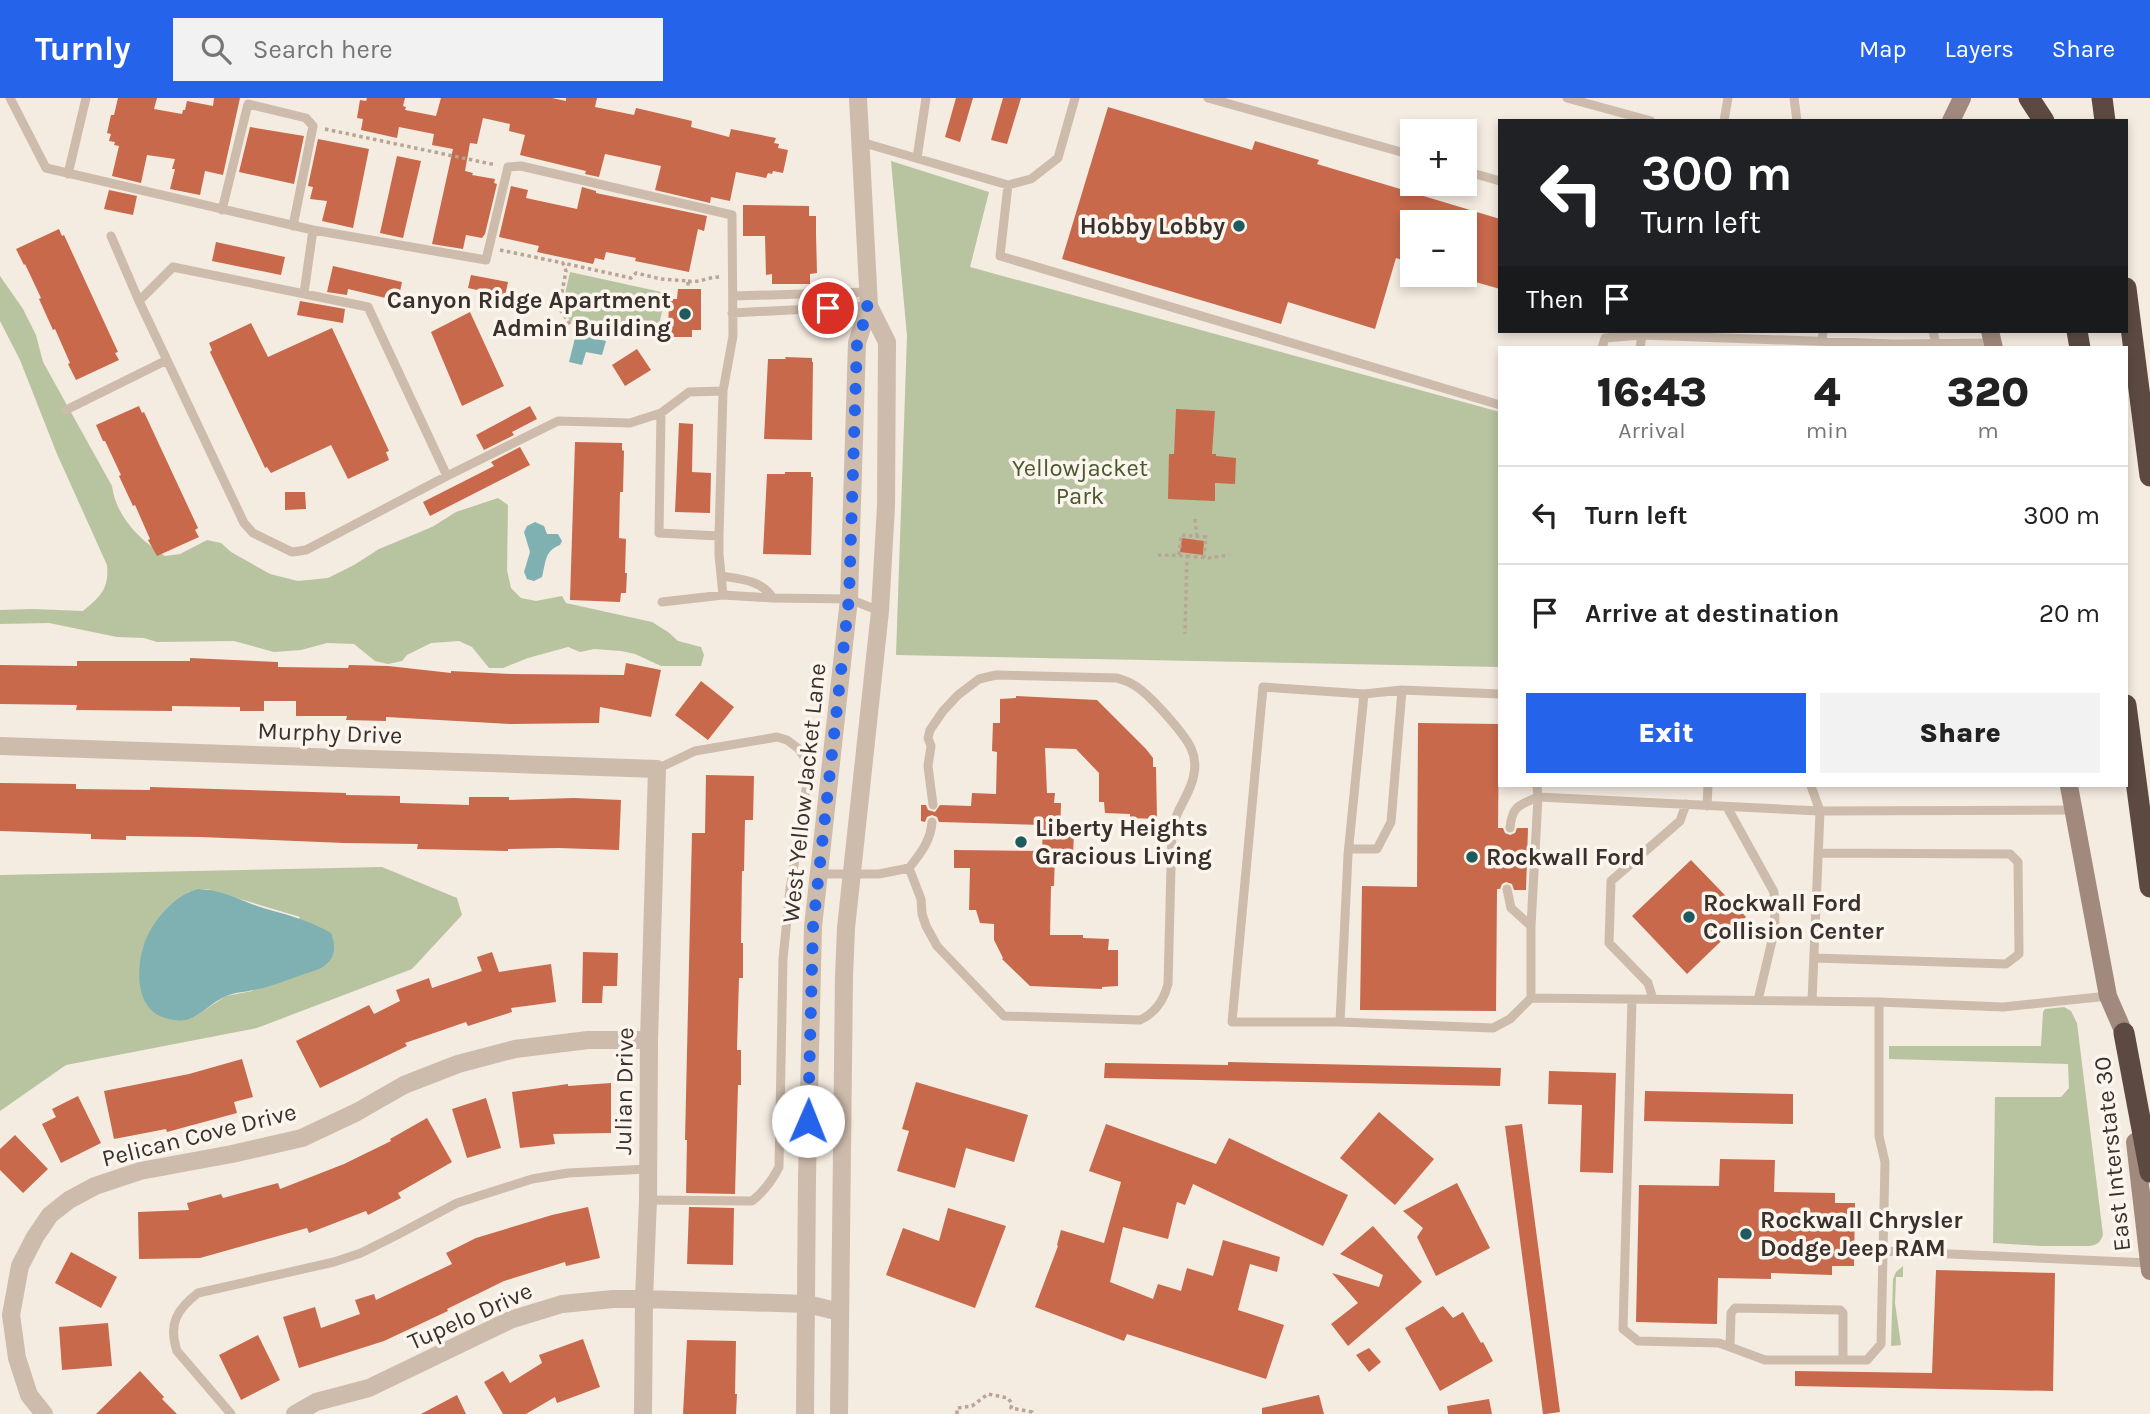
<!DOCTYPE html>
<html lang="en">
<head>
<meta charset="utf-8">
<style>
  body { margin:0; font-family:Karla,sans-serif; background:#f2f2f2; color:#222; height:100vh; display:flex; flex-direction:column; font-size:26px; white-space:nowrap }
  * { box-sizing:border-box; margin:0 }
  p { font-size:23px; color:#767676 }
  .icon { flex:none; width:38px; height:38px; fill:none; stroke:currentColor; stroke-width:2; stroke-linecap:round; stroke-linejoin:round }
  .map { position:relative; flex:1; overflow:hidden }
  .drawer { position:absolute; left:1498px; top:248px; width:630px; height:441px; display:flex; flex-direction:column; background:#fff; border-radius:0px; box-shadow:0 4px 10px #0003 }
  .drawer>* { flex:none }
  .guide { position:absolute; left:1498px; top:21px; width:630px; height:214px; border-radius:0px; box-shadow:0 4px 10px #0003; background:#202124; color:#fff; overflow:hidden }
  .controls { position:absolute; left:1400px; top:21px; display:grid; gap:14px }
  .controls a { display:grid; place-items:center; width:77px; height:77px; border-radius:0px; background:#fff; box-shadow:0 4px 10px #0003; font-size:35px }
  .pin { position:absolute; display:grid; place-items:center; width:60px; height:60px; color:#fff; margin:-30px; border:4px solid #fff; border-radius:50%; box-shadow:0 2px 7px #0007 }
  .me { position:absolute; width:77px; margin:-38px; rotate:1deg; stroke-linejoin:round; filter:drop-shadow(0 0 5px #0008) }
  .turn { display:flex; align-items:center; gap:24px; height:147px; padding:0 28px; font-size:32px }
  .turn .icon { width:91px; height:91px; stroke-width:2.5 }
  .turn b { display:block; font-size:49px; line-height:60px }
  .then { display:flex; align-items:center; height:66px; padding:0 28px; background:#0003; gap:14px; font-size:26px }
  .eta { display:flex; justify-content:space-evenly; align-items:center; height:119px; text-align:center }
  .eta b { font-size:42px; font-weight:800; line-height:49px }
  .primary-button { display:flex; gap:14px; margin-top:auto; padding:14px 28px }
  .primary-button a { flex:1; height:80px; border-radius:0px; background:#2563eb; color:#fff; font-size:28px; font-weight:800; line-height:80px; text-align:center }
  .primary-button a+a { background:#f2f2f2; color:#222 }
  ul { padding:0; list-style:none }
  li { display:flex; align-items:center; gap:21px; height:98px; padding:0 28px; border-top:2px solid #e0e0e0 }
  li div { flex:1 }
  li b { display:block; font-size:26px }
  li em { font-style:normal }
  header { display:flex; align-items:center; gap:42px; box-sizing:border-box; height:98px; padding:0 35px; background:#2563eb; color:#fff }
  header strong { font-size:33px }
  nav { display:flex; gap:38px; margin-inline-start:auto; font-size:24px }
  .search { width:490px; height:63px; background:#f2f2f2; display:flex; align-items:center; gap:18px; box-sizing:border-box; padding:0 24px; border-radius:0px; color:#767676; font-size:26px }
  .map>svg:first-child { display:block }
  .green { fill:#b8c4a0; fill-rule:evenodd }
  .water { fill:#7fb0b2 }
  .building { fill:#c8694b }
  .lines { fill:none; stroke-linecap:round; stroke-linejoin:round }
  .path { stroke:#b9a596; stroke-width:3.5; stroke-dasharray:3.5 3.5; stroke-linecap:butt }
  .service { stroke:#cdbbac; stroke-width:9 }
  .minor { stroke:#cdbbac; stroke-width:18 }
  .tertiary { stroke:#cdbbac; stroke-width:18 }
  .secondary { stroke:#a18a7d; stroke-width:18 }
  .motorway { stroke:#5c4a42; stroke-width:21 }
  .route { stroke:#2563eb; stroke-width:12; stroke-dasharray:0 21.6 }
  .poi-dot { fill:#1f5a5e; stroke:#fbf5ee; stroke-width:2.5 }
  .labels { text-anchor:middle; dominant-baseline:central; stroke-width:7; stroke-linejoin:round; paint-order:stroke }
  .poi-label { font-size:24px; font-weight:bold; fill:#3b302b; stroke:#fbf5ee; text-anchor:start }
  .park-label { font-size:24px; fill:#4a5a2e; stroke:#fbf5ee }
  .street-label { font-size:24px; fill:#3b302b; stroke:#fbf5ee }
</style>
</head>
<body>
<header>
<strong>Turnly</strong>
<div class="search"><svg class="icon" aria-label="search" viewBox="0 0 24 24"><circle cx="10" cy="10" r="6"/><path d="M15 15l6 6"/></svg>Search here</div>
<nav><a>Map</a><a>Layers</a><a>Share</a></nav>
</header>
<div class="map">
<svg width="2150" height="1316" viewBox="0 0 2150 1316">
  <rect width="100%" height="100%" fill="#f4ebe1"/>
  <path class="green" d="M891 63 989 94 970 169 1500 314V569L896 557 907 238Z
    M570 174 666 195 658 232 646 240 570 223 562 209Z
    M0 178 23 211 36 237 43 264 112 388C116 419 140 442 165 458L180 456 207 442 221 445 231 454 270 476 298 483 328 480 354 467 379 451 432 429 456 414 498 400 508 407 507 472 511 490 521 500 536 503 562 498 566 505 652 524 668 534 678 543 701 549 704 557 701 568H661L635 556 621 553 594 551 580 554 568 549 528 560 503 570H489L472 549 459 543 431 545 407 557 402 563 388 566 375 563 354 546 327 545 301 552 274 554 234 543 157 544 144 540 117 539 49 525 0 526V512L33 511 83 513C101 498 109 491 107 467L57 356 20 262 0 223Z
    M382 769 457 800 462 817 412 871 257 930 66 967 0 1013V777ZM198 791H207L300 819 252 893 226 898 197 917 142 853C151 827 170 798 198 791Z
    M2064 909 2071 913 2077 925 2103 1137C2100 1145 2097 1147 2089 1148H2042L1993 1145 1995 999H2061L2069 990 2068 966 1889 961V948H2041L2043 914 2045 911Z
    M1903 1168V1179H1896L1895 1205 1901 1247 1891 1248 1893 1181 1896 1174Z"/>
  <path class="water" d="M576 236 606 243 602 257 586 254 582 267 569 264Z
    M535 424 544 428 547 436H558L562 443 560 447C544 453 546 465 542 479L534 483 527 481 524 474 530 454 524 434 527 428Z
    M198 791C219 791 238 801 257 808 283 816 307 821 331 835 336 847 336 860 324 868 319 872 310 874 304 876 287 882 271 889 253 892 246 894 239 894 232 896 214 901 203 917 186 922 179 923 171 922 165 920 135 911 136 871 144 846 153 823 173 797 198 791Z"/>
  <path class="building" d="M118 0H157L154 11 182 16 183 12H185L187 3 213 8 214 0H240L223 77 205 73 200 97 170 91 175 71H172L175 61 147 57 141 85 112 78 119 48 114 47 115 44 109 43 111 36 107 35 111 17H114Z
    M367 0H405L403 8 406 9 405 12 436 18 441 0H552L566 3V0H597L595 9 634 17 636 10 692 23 691 29 729 39 731 31 776 40 774 45 779 46 778 50 788 52 783 75 773 73 772 76 768 75 766 80 736 74 730 103 711 99 710 105 655 92 661 68 605 56 599 79 585 76 586 73 520 57 525 37 509 33 510 26 483 20 477 46 470 45 465 73 473 75 472 77 495 81 494 85 497 86 485 136 482 140 466 137 463 151 432 146 453 51 432 47 434 36 399 29 397 40 361 32 363 21 357 20 360 2 366 3Z
    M956 0H973L960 44 945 39Z
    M1003 0H1021L1007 46 991 42Z
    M1108 9 1252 52 1255 43 1319 62 1317 66 1500 121V191L1465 181V124H1412V165L1396 160 1375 231 1288 204 1281 226 1062 161Z
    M250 29 304 38 294 86 239 74Z
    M318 41 369 51 353 130 322 123 327 103 310 101 313 89 308 88Z
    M397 58 421 63 403 140 380 135Z
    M511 88 528 92 526 100 577 111 582 89 596 93V95L707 118 704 133 698 131 689 174 635 163 636 160 606 154 604 162 595 160 593 166 537 154 539 148 499 139Z
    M109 92 137 98 133 117 104 111Z
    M743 107 809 108V118H816V136L817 175 810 176V186H772V176L766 177 765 138H743Z
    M59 131 62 138 64 137 118 254 115 255 119 262 76 282 68 266 70 265 55 231 53 232 39 201 41 200 25 166 24 167 16 151Z
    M216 144 285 159 281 177 212 163Z
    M333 168 402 184 398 203 348 191 347 197 327 194Z
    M471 177 508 184 505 198 468 190Z
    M678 191H701V232H692V239H668L669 201H677Z
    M300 203 345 211 343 225 297 217Z
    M470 214 504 288 462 308 431 234Z
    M251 225 268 259 332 230 389 353 386 354 389 362 348 381 331 347 271 375 267 369 265 370 210 254 212 252 209 245Z
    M637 251 651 272 625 288 612 267Z
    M785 259 812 260V264H813L812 342 764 341 768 261H786Z
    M139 308 142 315 144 314 198 430 195 432 199 439 157 458 148 442 150 441 135 407 133 408 119 378 121 377 105 343H103L96 327Z
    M530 308 537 321 512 334 514 337 484 352 476 337Z
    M1176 311 1215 313 1212 356H1216V358L1236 360 1235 386 1215 385V403L1168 401 1169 356H1174Z
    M679 325 693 326 692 374 711 375 710 415 675 414Z
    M575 344 622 345V352L624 353 623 394H620L619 440 626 441 625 475H627L626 495H621L620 504 570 502Z
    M520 349 530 367 430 418 423 404 494 368 491 364Z
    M785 374H811V379H813L811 457 763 456 767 376H785Z
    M285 394H305L306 411 285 412Z
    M1182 440 1204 443 1203 457 1180 454Z
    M190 560 278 564V569L348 570 349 567 388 568 451 575V573L512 576 624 577 626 565 661 572 651 619 600 609 599 625 511 626 386 619V623L346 622 347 618H296V603H264V613H240V609L172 608V613L76 612 77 607 0 606V567L77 568V563H190Z
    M701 583 734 609 708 642 675 617Z
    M1016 598 1097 602 1146 651 1153 660V669H1156L1157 721 1130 720V716L1105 715 1104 704H1099V675L1076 651 1045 650 1047 695H1055L1054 705H1061L1060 736H1074L1073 756H1055L1054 788H1051L1050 837H1083V840L1109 841 1108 852H1118V888L1102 889V891L1030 888 1002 861 1003 860 994 842V826L980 825 976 812H969L970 770H954V752L1042 753 1043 727 939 724 937 719 932 717 927 719 925 724 921 723V707H926L928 712 935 714 940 707 971 708 972 695 996 696 997 654 992 653 993 625H1000V601L1016 600Z
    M1418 625 1499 626 1498 730H1503L1505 735 1510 737 1515 735 1517 730H1528L1526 792H1514L1512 786 1506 784 1502 786 1500 791H1497L1496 913 1360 912 1362 788 1417 789Z
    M706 677 754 678 753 722H745L744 773H742L741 845H743V880H739L737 952H741V987H738L735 1096 686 1095 687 1042H685L692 735H705Z
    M0 685 76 686V691L150 692V689L346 695V697L400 698V705L469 707V699H509V702L574 700 621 702 619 752 558 750 508 751V753L417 751 418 746 344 745 201 739 126 738V742L91 741V736L0 733Z
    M1691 762 1746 819 1687 876 1632 818Z
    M492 854 499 874 551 866 556 904 511 910 512 914 468 928 466 924 405 945 407 948 320 990 296 943 369 907 374 916 400 903 396 892 429 880 432 890 482 873 477 859Z
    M583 854 618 855 617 888H603L602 905H582Z
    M242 961 253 999 234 1004 237 1015 167 1034 166 1031 114 1041 104 993 189 976Z
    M1228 964 1501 970 1500 988 1104 980 1105 965 1228 967Z
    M1549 973 1616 975 1613 1075 1580 1074 1582 1007 1548 1006Z
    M916 984 1028 1017 1014 1064 966 1050 955 1090 897 1073 909 1033 902 1031Z
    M611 985V1035L553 1036 555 1046 520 1050 512 994 568 986V988Z
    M1645 993 1793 996V1026L1644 1023Z
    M78 998 101 1045 61 1065 42 1026 56 1019 52 1011Z
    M486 1000 501 1050 467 1060 452 1011Z
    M1379 1014 1434 1061 1395 1107 1340 1060Z
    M427 1020 452 1064 398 1095 401 1100 368 1117 366 1113 309 1135 307 1130 200 1160 139 1161 138 1114 189 1112 187 1105 221 1096 223 1100 278 1085 280 1091 344 1066 391 1043 390 1041Z
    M1106 1026 1216 1066 1229 1040 1348 1097 1323 1148 1193 1086 1185 1107 1177 1104 1168 1141 1123 1129 1110 1184 1153 1201 1158 1186 1181 1193 1187 1170 1213 1178 1223 1142 1280 1159 1277 1174 1250 1166 1238 1212 1284 1227 1266 1281 1127 1236 1124 1243 1035 1209 1058 1148 1057 1147 1061 1132 1104 1145 1121 1084 1089 1073Z
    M1522 1026 1560 1314 1546 1316H1543L1505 1028Z
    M15 1037 48 1071 23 1095 0 1072V1051Z
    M1720 1061 1775 1062 1774 1094 1835 1095V1105H1855L1854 1168H1832V1177L1771 1175V1181L1718 1180 1717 1226 1636 1224 1639 1087 1719 1088Z
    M1457 1085 1490 1150 1436 1178 1417 1139 1423 1130 1403 1113Z
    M588 1109 600 1160 566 1168 565 1164 504 1183 447 1211 448 1213 384 1243 299 1270 283 1219 315 1209 321 1230 360 1216 355 1202 374 1196 376 1202 452 1166 446 1155 476 1140 552 1117Z
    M689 1109 734 1110 733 1167 687 1166Z
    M948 1110 1006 1128 975 1210 886 1177 903 1130 939 1143Z
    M1373 1128 1422 1184 1348 1248 1331 1226 1358 1205 1332 1175 1379 1189 1383 1177 1340 1156Z
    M71 1154 117 1179 101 1210 55 1185Z
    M1936 1172 2055 1175 2053 1293 1795 1288V1273L1932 1275Z
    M1443 1208 1453 1220 1463 1214 1481 1245 1483 1244 1493 1263 1440 1293 1405 1230Z
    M108 1225 112 1268 62 1272 59 1229Z
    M258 1237 280 1282 241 1302 219 1257Z
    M583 1241 600 1289 557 1305 555 1299 526 1316H503L484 1284 503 1273 510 1285 542 1265 539 1257Z
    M687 1242 736 1243 735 1296H737L736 1316H683Z
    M1369 1250 1381 1264 1369 1274 1356 1257Z
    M140 1273 164 1299 162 1301 177 1316H96Z
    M457 1297 466 1316H421Z
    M1319 1297 1324 1316H1262V1310Z
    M1489 1301 1492 1316H1448L1447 1308Z"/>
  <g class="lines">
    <path class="path" d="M325 31 496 67
      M500 152 563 165
      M688 183C700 185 708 179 720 179
      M570 226 559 210 566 173 563 165 631 180 636 175 661 181 688 183V188
      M1195 421 1197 438
      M1158 457 1187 458 1185 536
      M1179 457 1181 437 1206 439 1204 459
      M1187 458 1209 460 1229 457
      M957 1316V1310L972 1308 988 1296 1008 1300 1012 1306 1011 1310 1032 1314V1316"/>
    <path class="service" d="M10 0 46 70 313 132 486 162 508 69 521 68 732 117 733 238 723 293 719 438V457L723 497
      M1208 0 1412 57
      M1567 0 1651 23
      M1794 0 1797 23
      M1724 23 1728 0
      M861 44 1008 87 1031 81 1058 60 1075 0
      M917 60 926 0
      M1465 73 1500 83
      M68 76 86 0
      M1008 87 1000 158 1500 307
      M222 112 248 6 306 20 313 28 293 128
      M111 138 139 203
      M304 195 313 132
      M733 198 868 194
      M732 215 869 208
      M1933 233 1936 246
      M1822 244 1823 233
      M1602 250 1605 240 1642 237
      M1640 250 1642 237 1894 246 1993 245
      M66 312 167 262
      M661 315 659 435 719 438
      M447 378 368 209 173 169 139 203 244 425 253 435 292 454 306 452 447 378 558 323 630 325 661 315 689 294 723 293
      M721 478C741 481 761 482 773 500
      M662 504 723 497 773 500 849 501 880 513
      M1500 596 1402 592 1364 596 1348 757 1340 924 1493 930 1510 921 1531 900
      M1811 688 1820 713 1812 903
      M1707 708 1708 688
      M1727 709 1774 794 1775 830 1758 902
      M2074 712 1820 713 1538 699 1531 828V900L1879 904 2003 909 2108 898
      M1510 730C1512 708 1519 707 1538 699L1537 688
      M1349 751H1377L1391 724 1402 592
      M909 770 921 801 922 816 926 828 937 848 1004 918 1140 922C1155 915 1164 902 1168 886L1172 731C1176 711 1191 696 1194 676 1196 666 1195 659 1191 650 1183 634 1148 594 1132 586 1128 583 1122 582 1117 580L996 577 979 581 958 597 943 613 930 632 928 640 931 648 928 668 933 707
      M819 776H879L909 770C921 755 931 742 932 724
      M1507 791 1511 810 1531 828
      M1814 860 2006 866 2019 856 2018 764 2010 756 1819 755
      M1632 901 1623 1231 1638 1243 1719 1245 1765 1262H1867L1881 1246 1885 1064 1879 1038V904
      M1653 901 1648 885 1609 845 1611 783 1680 723 1686 706
      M1340 924H1232L1263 589 1364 596
      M648 1102 752 1103C765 1093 772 1083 779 1069L783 861 790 791 807 686 806 662 799 651 787 642 777 639 695 653 657 671
      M1883 1153 2149 1165
      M1730 1249 1731 1215 1735 1210 1840 1212 1843 1215V1262
      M231 1316 177 1253C168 1226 177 1211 198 1195L334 1164 361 1155 395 1138 457 1105 532 1081 568 1075 648 1071"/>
    <path class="minor" d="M0 648 657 671 649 942 648 1102 644 1201 643 1316
      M44 1316 29 1297 17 1260 11 1217 20 1168 35 1139 50 1117 69 1102 95 1088 140 1073 232 1056 302 1040 357 1014 404 987 458 966 515 951 588 942H649
      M295 1316 316 1304 369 1290 510 1222 562 1206 613 1201H644L807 1206 840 1214"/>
    <path class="tertiary" d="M805 1316 807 1079 813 829 849 501 857 245 869 208 858 0
      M839 1316 844 879 846 830 880 513 886 408 887 244 869 208"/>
    <path class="secondary" d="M1951 23 1962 0
      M1990 233 1994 250
      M2069 688 2108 898 2124 935 2125 947
      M2135 1044 2150 1173"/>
    <path class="motorway" d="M2029 0 2044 23
      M2102 0 2105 23
      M2126 190 2150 378
      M2077 233 2080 250
      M2126 607 2150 789
      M2124 935 2150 1074"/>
  </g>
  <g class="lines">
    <path class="route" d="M808 1023 813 829 849 500 857 245 869 208 828 210"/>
  </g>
  <g class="poi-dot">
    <circle cx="1239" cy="128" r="7"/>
    <circle cx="685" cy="216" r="7"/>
    <circle cx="1021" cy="744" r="7"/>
    <circle cx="1472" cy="759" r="7"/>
    <circle cx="1689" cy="819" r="7"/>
    <circle cx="1746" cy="1136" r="7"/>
  </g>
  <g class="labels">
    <g class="poi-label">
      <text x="1225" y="128" text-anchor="end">Hobby Lobby</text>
      <text x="671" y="202" text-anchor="end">Canyon Ridge Apartment<tspan x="671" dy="28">Admin Building</tspan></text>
      <text x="1035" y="730">Liberty Heights<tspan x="1035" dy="28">Gracious Living</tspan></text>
      <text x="1486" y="759">Rockwall Ford</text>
      <text x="1703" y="805">Rockwall Ford<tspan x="1703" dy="28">Collision Center</tspan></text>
      <text x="1760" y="1122">Rockwall Chrysler<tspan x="1760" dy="28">Dodge Jeep RAM</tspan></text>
    </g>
    <g class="park-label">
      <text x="1080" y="370">Yellowjacket<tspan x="1080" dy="28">Park</tspan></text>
    </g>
    <g class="street-label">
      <text transform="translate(330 635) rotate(2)">Murphy Drive</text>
      <text transform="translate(804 695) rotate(-84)">West Yellow Jacket Lane</text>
      <text transform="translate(624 993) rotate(-89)">Julian Drive</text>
      <text transform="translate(199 1037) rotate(-14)">Pelican Cove Drive</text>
      <text transform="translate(2112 1056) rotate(-96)">East Interstate 30</text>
      <text transform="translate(470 1218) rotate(-24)">Tupelo Drive</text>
    </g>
  </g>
</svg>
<div class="controls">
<a>+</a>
<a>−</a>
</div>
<div class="pin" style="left:828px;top:210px;background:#d93025"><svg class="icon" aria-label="arrive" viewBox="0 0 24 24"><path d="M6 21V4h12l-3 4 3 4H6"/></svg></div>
<svg class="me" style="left:808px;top:1023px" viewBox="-20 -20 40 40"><circle r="19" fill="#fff"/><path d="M0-13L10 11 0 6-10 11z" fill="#2563eb"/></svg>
<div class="guide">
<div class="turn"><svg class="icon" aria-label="left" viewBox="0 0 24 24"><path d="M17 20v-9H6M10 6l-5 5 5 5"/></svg><div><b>300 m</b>Turn left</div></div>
<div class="then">Then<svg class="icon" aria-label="arrive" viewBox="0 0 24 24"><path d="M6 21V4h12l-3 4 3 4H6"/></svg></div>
</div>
<section class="drawer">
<div class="eta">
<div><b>16:43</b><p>Arrival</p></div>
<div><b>4</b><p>min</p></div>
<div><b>320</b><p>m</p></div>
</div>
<ul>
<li><svg class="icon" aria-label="left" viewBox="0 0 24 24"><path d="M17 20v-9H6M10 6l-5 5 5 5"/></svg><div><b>Turn left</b></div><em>300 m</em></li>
<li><svg class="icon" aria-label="arrive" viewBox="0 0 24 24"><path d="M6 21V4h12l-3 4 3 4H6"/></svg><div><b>Arrive at destination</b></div><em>20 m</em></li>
</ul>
<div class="primary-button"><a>Exit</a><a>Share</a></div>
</section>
</div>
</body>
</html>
